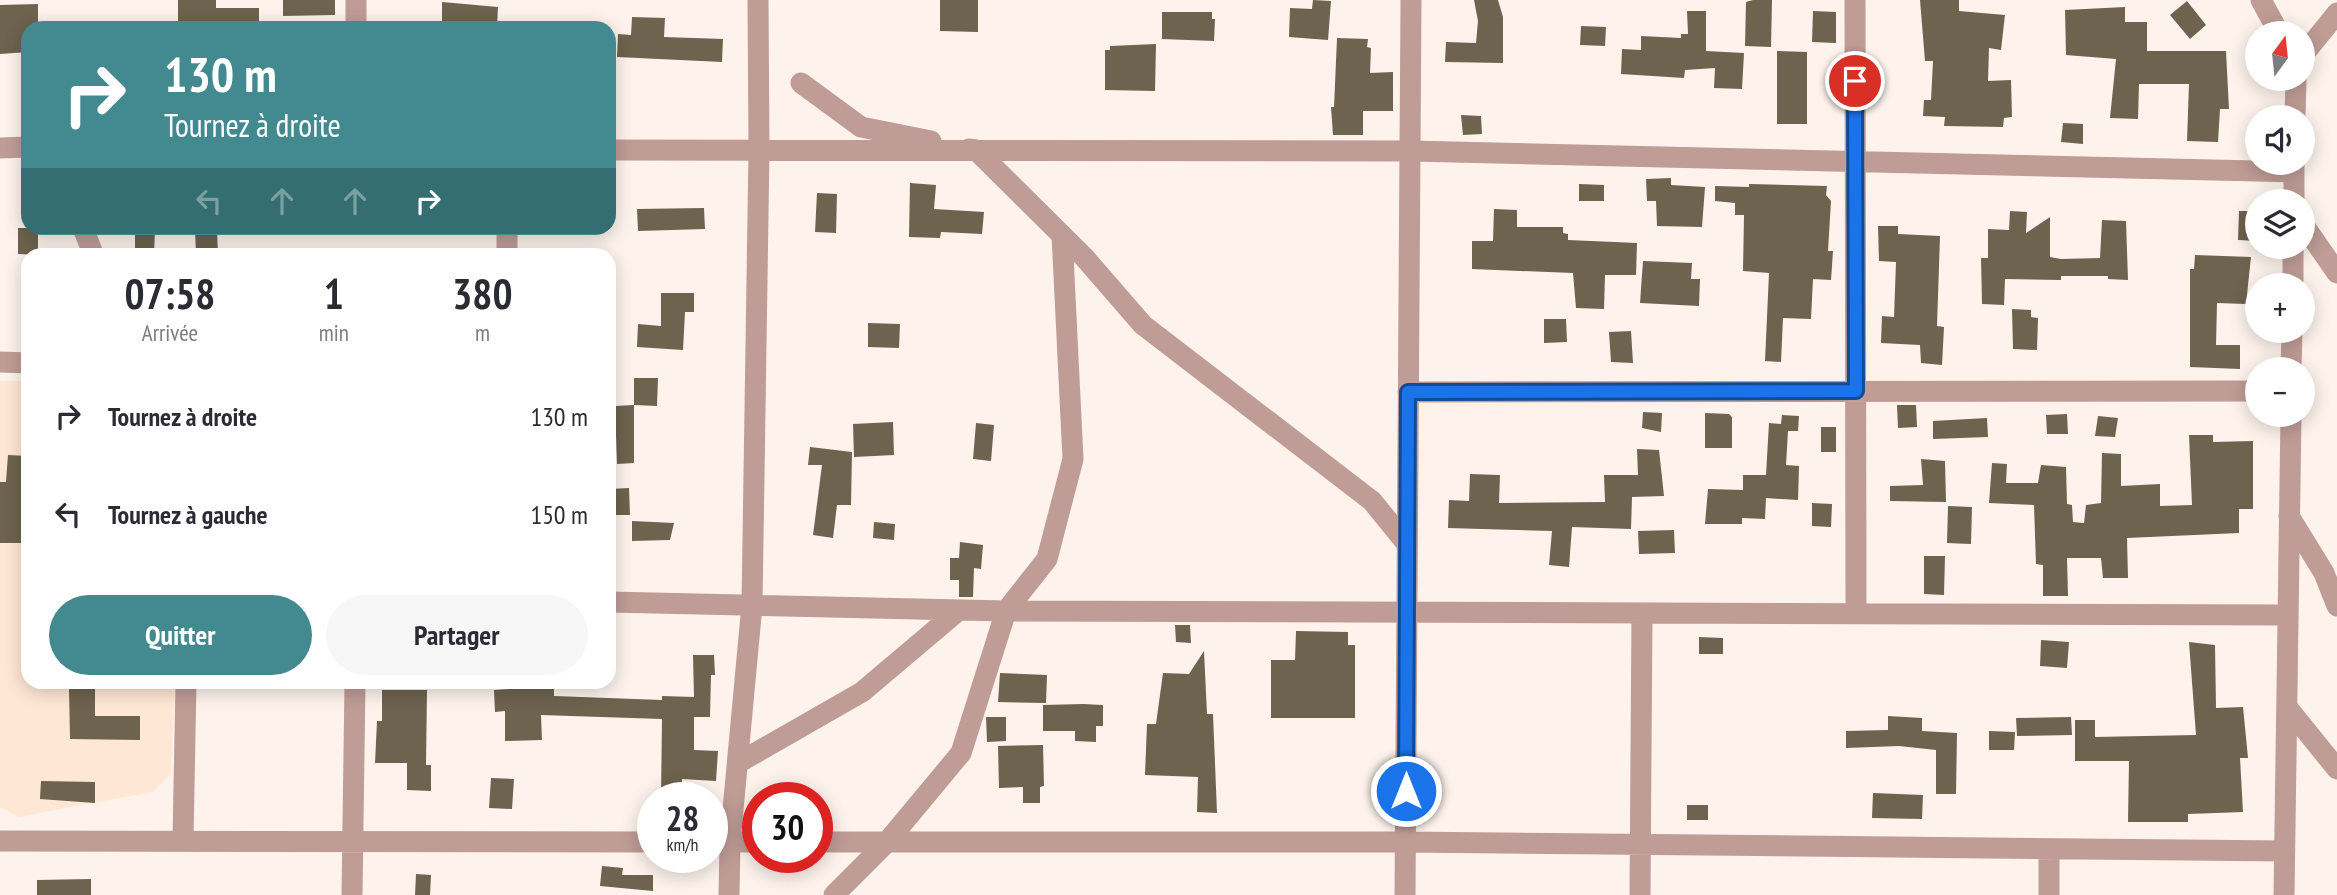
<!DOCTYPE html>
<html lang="fr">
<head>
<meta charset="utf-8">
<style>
  body { margin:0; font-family:"PT Sans Narrow",sans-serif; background:#f7f7f7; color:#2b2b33; height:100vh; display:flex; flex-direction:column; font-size:26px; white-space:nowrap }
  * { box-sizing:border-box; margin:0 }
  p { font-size:23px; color:#7c7c81 }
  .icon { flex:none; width:38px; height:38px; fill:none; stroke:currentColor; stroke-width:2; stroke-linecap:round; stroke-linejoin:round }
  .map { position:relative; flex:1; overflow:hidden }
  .drawer { position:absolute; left:21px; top:248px; width:595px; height:441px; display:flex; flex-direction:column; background:#fff; border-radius:21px; box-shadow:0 4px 18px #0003 }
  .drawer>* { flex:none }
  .top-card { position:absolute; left:21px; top:21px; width:595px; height:214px; border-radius:21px; box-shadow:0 4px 18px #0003; background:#428a8f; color:#fff; overflow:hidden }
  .needle { width:46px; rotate:15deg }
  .controls { position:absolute; left:2245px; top:21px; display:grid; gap:14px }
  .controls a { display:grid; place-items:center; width:70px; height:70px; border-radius:50%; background:#fff; box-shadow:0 4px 18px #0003; font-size:35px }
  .speed { position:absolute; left:637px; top:782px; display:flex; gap:14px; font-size:35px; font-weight:700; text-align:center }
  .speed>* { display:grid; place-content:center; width:91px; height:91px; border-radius:50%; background:#fff; box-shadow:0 4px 18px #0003; line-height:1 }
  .speed small { font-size:18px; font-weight:400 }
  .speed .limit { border:10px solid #d22; background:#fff; color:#111 }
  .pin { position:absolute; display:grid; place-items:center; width:60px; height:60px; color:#fff; margin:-30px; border:4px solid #fff; border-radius:50%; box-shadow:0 2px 7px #0007 }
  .me { position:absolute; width:77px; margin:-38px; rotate:0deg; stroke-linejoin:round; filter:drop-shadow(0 0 5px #0008) }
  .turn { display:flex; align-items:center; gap:24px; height:147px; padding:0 28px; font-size:32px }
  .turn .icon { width:91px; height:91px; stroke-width:2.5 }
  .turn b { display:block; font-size:49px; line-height:60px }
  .lanes { display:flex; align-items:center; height:66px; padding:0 28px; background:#0003; justify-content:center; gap:35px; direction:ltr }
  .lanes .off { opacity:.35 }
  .eta { display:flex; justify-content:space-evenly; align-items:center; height:119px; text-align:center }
  .eta b { font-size:42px; font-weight:800; line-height:49px }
  .primary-button { display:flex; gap:14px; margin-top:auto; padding:14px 28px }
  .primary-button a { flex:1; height:80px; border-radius:42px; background:#428a8f; color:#fff; font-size:28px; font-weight:800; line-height:80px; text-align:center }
  .primary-button a+a { background:#f7f7f7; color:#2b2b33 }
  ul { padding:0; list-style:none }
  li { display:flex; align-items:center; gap:21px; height:98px; padding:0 28px }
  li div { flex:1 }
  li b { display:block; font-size:26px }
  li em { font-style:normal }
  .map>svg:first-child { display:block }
  .built { fill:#ffe7d5 }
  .building { fill:#6d634e }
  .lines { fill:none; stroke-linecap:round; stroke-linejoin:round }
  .minor { stroke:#bf9c96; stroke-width:21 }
  .route-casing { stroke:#114b97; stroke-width:18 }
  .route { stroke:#1a73e8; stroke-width:12 }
</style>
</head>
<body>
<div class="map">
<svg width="2337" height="895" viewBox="0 0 2337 895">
  <rect width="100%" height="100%" fill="#fdf3ec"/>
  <path class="built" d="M0 381H28V682L175 683 171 774 152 792 19 817 0 807Z"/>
  <path class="building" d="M178 0H216V8H259V28L178 26Z
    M283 0H335V15L283 16Z
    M940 0H978V32L940 31Z
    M1313 0 1331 1 1328 40 1289 37 1290 8 1312 9Z
    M1474 0H1498L1503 17V63L1445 62 1446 42 1476 43 1478 21Z
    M1753 0H1772L1771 47 1745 46 1746 2Z
    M1920 0H1959V11L2005 15 2001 50 1989 48 1988 81 2011 80 2012 117 2004 118 2003 127 1944 126 1945 117 1923 116 1924 100H1931L1933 61H1925Z
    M2187 1 2206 25 2190 39 2170 15Z
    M442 2 498 7 497 28H442Z
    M38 4V27H28V52L0 54V5Z
    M2125 7V22H2147V51H2226L2229 109H2220L2218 142 2187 141 2189 84H2139L2138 119 2110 118 2116 59 2066 55 2065 10Z
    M1687 11H1706V51L1744 53 1742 89 1714 88 1715 68 1685 70 1684 78 1621 74 1622 49 1641 50V36L1681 38V34H1688Z
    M1813 11 1836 12V43L1812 42Z
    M1162 12H1212V19H1215L1214 41 1162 39Z
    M632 17 665 18 664 37 723 39 722 62 617 57 618 34 631 35Z
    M1581 26 1606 27 1605 46 1580 45Z
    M1337 38 1368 39 1367 47 1371 48 1370 73 1393 72V111H1363V135H1333L1331 107H1334Z
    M1156 44 1155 91 1105 90V50H1110V46Z
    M1777 51 1807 52V124H1777Z
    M1461 115 1481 116 1482 134 1463 135Z
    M2063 123 2083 124V144L2061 142Z
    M1671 178V185L1705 187 1702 227 1657 226 1656 201H1647L1646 179Z
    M910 183 936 185 934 209 984 212 982 234 941 232 940 238 909 237Z
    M1579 184 1604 185V201H1579Z
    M1749 184 1827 186 1826 195 1831 201 1828 251H1833L1831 280 1813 279 1811 319 1783 318 1781 362 1765 361 1769 273 1743 271 1744 215H1735V203L1715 201V186L1749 187Z
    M817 193 837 194 836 233 815 232Z
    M704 208 705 229 638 231 637 209Z
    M1494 209 1517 210V227H1563V233L1568 234V240L1637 243 1636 275H1605L1604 309 1576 308 1573 273 1472 269V241H1493Z
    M2010 211 2027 212 2026 233 2050 217V257L2061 259 2100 258 2102 220 2126 221 2128 280 2108 279V276H2061V280L2005 279 2004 305 1982 304 1981 258H1988V229L2009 230Z
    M2239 211H2257L2258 241 2238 240Z
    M1878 226H1898V234L1940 236 1937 326 1944 327 1942 365 1921 363 1920 345 1881 343 1882 316 1894 317 1896 262 1879 261Z
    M18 228H38V255L18 254Z
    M135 228H155L154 256H135Z
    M195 228H217L218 256H196Z
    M2195 255 2251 257 2246 304 2217 303 2216 345H2240V369L2190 367V269H2194Z
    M1643 261 1692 263 1691 279H1700L1699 306 1640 303Z
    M661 293H694V312H685L683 350 637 347 638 324 661 326Z
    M2012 309 2031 310V317L2038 318 2037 350 2013 349Z
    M1544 319H1566L1567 342 1544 343Z
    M868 323 900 324 899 348 868 347Z
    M1631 331 1633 363 1611 362 1609 332Z
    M634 378H658L657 406 634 405Z
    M634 405V463L617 464 615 406Z
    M1897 405H1916L1917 427 1898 428Z
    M1643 412 1662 413 1661 432 1642 428Z
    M1705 413 1729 414 1732 417V448H1705Z
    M2067 414 2068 434H2047L2046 415Z
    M1782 415 1799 416 1798 431H1788L1786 465 1799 466 1798 500 1766 498 1765 519 1742 518V524H1705L1708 489 1743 490V475H1766L1769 423 1781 424Z
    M2098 416 2118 418 2115 437 2095 436Z
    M1987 418 1988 437 1933 439V421Z
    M893 422 894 455 854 457 853 424Z
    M976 423 994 425 991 461 973 459Z
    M1821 427H1836V452H1821Z
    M2189 435H2213V442L2253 441V509H2239V533L2127 538 2128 578H2103L2101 558H2067L2068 596H2043V565L2036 564 2034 505 1989 503 1992 463 2007 464 2006 483H2038L2041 465 2066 467 2067 504 2072 505 2073 522 2084 523 2086 505 2101 503 2102 453 2121 454V486L2160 484V506L2192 505Z
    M810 447 852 452 851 505H837L833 538 813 535 822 465H808Z
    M1637 449 1659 450 1664 496 1632 497 1631 529 1572 527 1569 567 1549 565 1552 531 1448 528 1449 500 1469 501 1470 474 1500 475 1499 503 1605 502 1604 475H1638Z
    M8 455 28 456V543H0V482H6Z
    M1921 459 1945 461 1946 502 1890 501V486L1923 485Z
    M629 488 630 515H609V489Z
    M1812 503 1832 504 1831 527 1812 526Z
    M1948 506 1972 507 1971 544 1947 543Z
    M632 521 674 523 670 540 632 541Z
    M874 522 895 524 894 540 873 538Z
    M1674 530 1675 553 1639 554 1638 531Z
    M960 542 983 545 981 569 974 568 973 597H959V580H950V558H959Z
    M1924 556H1945L1944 595 1924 594Z
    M1175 625H1190L1191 643 1176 642Z
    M1296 631 1348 632V645H1355V718H1271V660H1295Z
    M1699 637 1723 638V654H1699Z
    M2041 640 2069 642 2067 668 2040 666Z
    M2189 642 2215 645 2216 708 2243 707 2248 758H2240L2243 812 2188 814V822H2128L2129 761H2075V720H2095V737L2196 735Z
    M1204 651 1207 714H1213L1217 813 1197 812 1198 777 1145 775 1147 724H1156L1163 673 1189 674Z
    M693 655H714L715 675H711L710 717H694V750L718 751 716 781 682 779V797H661L662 719 541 715 542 740 505 741V711L495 712 494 690 509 689V682H554V696L662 700V696L694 697Z
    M1000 673 1047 675 1046 703 998 702Z
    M69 688 95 689V716H140V740L70 739Z
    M382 690H427L426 765H431V791L407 790V763H375L377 721H382Z
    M1083 704 1103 705V726H1096V742L1075 741V731H1043V705Z
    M1888 716 1922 718V731L1957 733 1956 794H1936V750L1899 746 1846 748V731L1888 730Z
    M986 717H1006V741L987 742Z
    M2071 717 2072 735 2017 736 2016 718Z
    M1989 731 2015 732 2014 750H1989Z
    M1043 745 1044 786 1040 787V803H1023V787L999 788 998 746Z
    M491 778 514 779 512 809 489 808Z
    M41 781 95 782V803L40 799Z
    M1873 793 1923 795 1922 819 1872 818Z
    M1687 805H1708V820H1687Z
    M602 866 623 868 622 875H653V891L600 886Z
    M416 874 431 875 430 895H415Z
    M91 879V895H37V880Z"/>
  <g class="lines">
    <path class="minor" d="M1855 0 1856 613
      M2261 0 2279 33
      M356 28V0
      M2303 55 2337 13
      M801 83 861 127 931 141
      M2295 117 2296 79
      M0 148 28 147
      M969 149 976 150 1084 257 1143 325 1372 501 1407 544
      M609 150 1411 151 2294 172
      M2294 201V163
      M2303 224 2337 273
      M83 228 94 256
      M507 228V256
      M2293 285V247
      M0 362 28 363
      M2291 369 2292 331
      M1408 392 2258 391
      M2289 516 2324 573 2337 606
      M609 602 1006 611 2288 615
      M2287 707 2337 769
      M738 763 862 692 959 610
      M183 840 186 682
      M0 841 653 842
      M712 842H758
      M817 842H1405L2284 851
      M352 895 355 682
      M729 895 730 842 752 605 759 150 758 0
      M834 895 887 842 961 753 1006 611 1047 559 1073 459 1062 235
      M1405 895 1411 0
      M1640 895 1642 613
      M2049 895V849
      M2284 895 2291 415"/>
  </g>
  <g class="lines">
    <g class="route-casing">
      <path id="route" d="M1406 791 1408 392 1856 391 1855 81"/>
    </g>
    <use href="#route" class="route"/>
  </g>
</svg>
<div class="controls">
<a><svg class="needle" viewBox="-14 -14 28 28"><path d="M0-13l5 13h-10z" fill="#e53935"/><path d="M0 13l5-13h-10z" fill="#7c7c81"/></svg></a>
<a><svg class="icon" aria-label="sound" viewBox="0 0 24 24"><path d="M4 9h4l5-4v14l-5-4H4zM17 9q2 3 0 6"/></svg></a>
<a><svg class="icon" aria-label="layers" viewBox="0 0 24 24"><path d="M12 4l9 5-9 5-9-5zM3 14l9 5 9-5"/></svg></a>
<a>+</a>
<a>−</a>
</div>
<div class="speed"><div>28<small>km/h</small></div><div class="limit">30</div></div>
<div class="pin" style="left:1855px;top:81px;background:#d93025"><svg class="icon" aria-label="arrive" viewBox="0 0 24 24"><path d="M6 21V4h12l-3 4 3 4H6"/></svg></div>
<svg class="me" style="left:1406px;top:791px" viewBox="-20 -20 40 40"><circle r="17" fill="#1a73e8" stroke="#fff" stroke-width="3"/><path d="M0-11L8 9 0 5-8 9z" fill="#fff"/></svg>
<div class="top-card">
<div class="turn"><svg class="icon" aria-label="right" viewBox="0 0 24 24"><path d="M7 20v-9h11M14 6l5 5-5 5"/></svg><div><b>130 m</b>Tournez à droite</div></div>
<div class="lanes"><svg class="icon off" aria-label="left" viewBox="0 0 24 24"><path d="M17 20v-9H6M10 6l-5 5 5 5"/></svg><svg class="icon off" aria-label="ahead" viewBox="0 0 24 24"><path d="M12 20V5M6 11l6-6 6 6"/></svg><svg class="icon off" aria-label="ahead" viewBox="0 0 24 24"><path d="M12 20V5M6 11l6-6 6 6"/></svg><svg class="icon" aria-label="right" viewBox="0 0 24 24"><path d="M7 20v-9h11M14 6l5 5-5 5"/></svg></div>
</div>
<section class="drawer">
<div class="eta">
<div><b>07:58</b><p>Arrivée</p></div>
<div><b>1</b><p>min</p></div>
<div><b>380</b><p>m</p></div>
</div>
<ul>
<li><svg class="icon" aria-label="right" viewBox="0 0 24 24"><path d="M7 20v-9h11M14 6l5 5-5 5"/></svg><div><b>Tournez à droite</b></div><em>130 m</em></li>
<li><svg class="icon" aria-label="left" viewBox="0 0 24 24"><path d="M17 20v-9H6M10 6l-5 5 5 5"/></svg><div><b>Tournez à gauche</b></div><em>150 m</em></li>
</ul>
<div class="primary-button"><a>Quitter</a><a>Partager</a></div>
</section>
</div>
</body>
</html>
